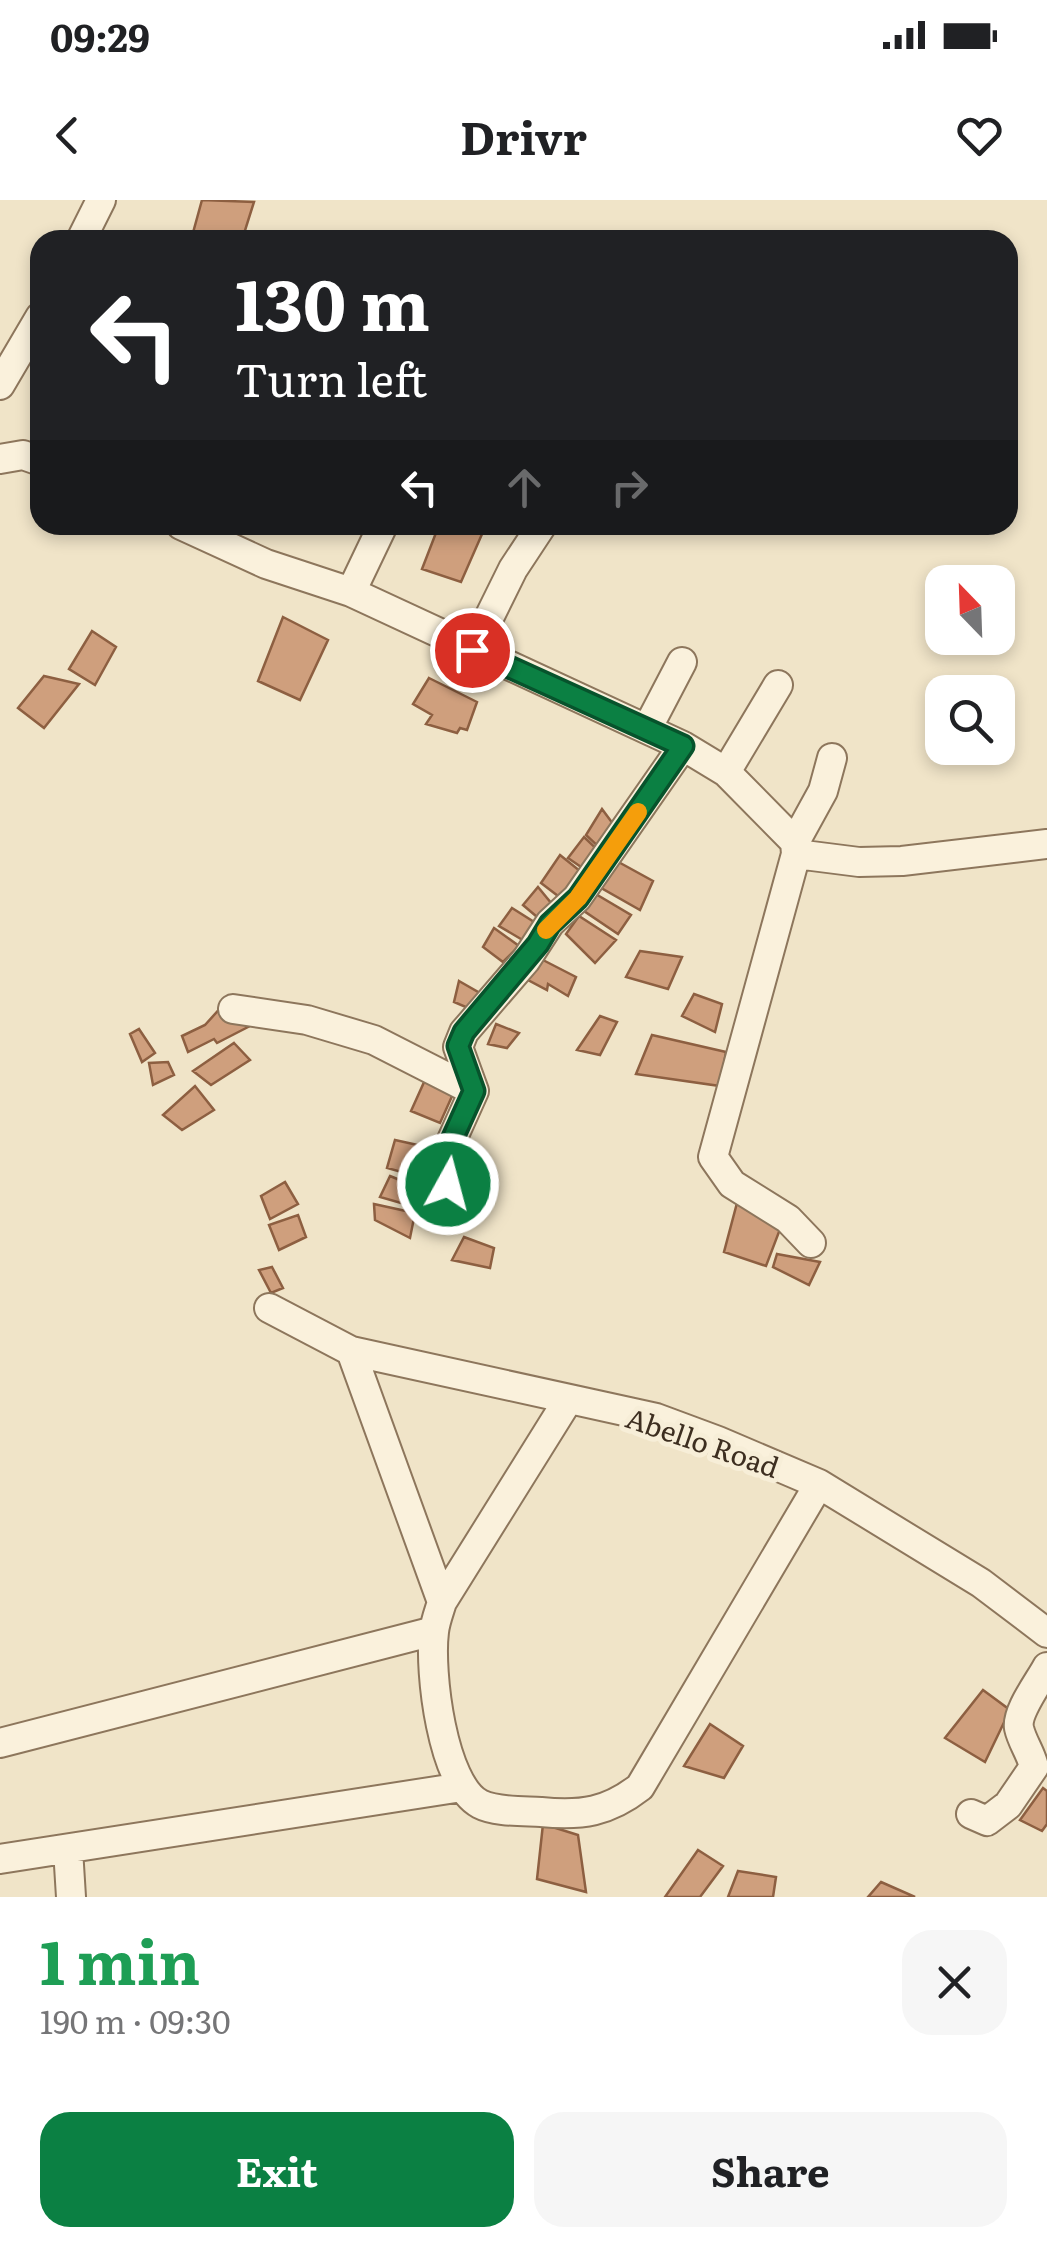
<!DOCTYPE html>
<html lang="en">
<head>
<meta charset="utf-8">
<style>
  body { margin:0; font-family:Literata,serif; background:#f6f6f6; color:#202124; height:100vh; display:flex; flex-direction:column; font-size:38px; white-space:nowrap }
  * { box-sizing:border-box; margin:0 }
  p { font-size:32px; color:#757577 }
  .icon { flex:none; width:55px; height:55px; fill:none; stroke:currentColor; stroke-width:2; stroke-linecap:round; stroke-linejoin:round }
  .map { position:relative; height:1697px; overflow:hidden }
  .panel { display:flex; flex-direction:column; background:#fff; flex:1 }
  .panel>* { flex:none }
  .hud { position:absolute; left:30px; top:30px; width:988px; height:305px; border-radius:30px; box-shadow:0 5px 15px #0003; background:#202124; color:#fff; overflow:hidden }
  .needle { width:65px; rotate:337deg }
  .fabs { position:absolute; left:925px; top:365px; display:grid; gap:20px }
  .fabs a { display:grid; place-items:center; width:90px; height:90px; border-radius:20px; background:#fff; box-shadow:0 5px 15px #0003; font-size:50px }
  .pin { position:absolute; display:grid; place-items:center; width:85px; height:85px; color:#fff; margin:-42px; border:5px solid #fff; border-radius:50%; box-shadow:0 2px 10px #0007 }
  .me { position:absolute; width:110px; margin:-55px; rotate:7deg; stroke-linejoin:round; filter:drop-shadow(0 0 8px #0008) }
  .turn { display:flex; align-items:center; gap:35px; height:210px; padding:0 40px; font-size:45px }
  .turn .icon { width:130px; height:130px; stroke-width:2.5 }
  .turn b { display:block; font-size:70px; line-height:85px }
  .lanes { display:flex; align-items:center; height:95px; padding:0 40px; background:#0003; justify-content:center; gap:50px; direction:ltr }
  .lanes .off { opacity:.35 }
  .round { display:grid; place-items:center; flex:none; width:105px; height:105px; border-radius:30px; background:#f6f6f6 }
  .summary { display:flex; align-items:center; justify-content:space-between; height:170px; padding:0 40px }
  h1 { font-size:60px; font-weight:700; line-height:75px; color:#1e9e55 }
  .primary-button { display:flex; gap:20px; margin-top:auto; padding:20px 40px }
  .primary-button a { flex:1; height:115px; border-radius:30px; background:#0b8043; color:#fff; font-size:40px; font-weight:700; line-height:115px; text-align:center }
  .primary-button a+a { background:#f6f6f6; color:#202124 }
  .status { display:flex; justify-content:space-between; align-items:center; height:70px; padding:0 50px; background:#fff; direction:ltr }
  .status svg { height:28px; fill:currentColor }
  header { display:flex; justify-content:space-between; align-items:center; height:130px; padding:0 40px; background:#fff; font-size:45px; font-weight:700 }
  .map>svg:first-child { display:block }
  .building { fill:#cf9f7d; stroke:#8d5f41; stroke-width:2.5 }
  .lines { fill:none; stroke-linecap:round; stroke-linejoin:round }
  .street-casing { stroke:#8d765c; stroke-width:32 }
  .street { stroke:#faf1dc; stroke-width:28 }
  .route-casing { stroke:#07532c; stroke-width:25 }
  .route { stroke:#0b8043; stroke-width:18 }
  .slow { stroke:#f59e0b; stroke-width:18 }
  .labels { text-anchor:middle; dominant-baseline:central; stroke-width:10; stroke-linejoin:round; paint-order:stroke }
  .street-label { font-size:28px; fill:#3d2e20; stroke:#f7eed8 }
</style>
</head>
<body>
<div class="status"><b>09:29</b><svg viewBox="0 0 49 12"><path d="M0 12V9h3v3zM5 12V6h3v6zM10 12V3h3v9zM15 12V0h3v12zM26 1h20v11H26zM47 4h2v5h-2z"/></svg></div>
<header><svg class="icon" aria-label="back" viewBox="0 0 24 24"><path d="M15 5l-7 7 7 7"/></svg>Drivr<svg class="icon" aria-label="heart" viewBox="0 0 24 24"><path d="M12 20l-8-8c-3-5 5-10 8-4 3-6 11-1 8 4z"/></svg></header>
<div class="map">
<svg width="1047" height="1697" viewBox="0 0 1047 1697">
  <rect width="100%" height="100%" fill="#f0e4c8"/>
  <path class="building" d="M202 0 254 2 242 40H191Z
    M439 325H486L461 382 422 369Z
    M283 417 328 440 300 500 258 481Z
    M92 431 116 447 95 485 69 469Z
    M44 476 79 484 44 528 18 508Z
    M429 478 477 502 467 530 460 528 457 533 426 524 432 515 413 504Z
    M602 609 619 632 603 651 586 635Z
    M584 637 602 654 587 671 568 658Z
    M560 655 585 675 562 699 541 683Z
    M613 659 653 681 640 710 596 685Z
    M538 687 556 709 543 722 523 705Z
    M594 693 631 715 618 734 584 711Z
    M512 708 542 727 526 742 499 726Z
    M579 716 616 740 595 763 566 734Z
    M494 728 519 746 503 762 483 747Z
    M640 751 682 757 668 789 626 777Z
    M541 759 576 777 568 796 548 784 547 790 528 780Z
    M459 781 485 796 475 811 454 802Z
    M694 794 722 804 715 832 682 816Z
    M224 804 248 827 217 843 214 839 188 852 182 836 205 825Z
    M600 816 617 822 600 855 577 850Z
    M496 824 519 833 507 848 488 844Z
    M139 829 155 853 142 862 130 834Z
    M652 835 726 852 720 886 636 874Z
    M234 843 250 860 211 885 193 871Z
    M168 862 174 875 153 885 149 863Z
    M425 880 453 894 440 923 411 911Z
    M195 886 214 910 182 930 163 915Z
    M395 940 436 949 416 976 387 968Z
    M390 976 422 989 415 1007 380 997Z
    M285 982 298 1004 270 1019 261 996Z
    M427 996 446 1006 442 1020 419 1014Z
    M737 1003 782 1024 766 1066 724 1052Z
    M374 1004 415 1013 410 1038 375 1020Z
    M298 1015 306 1037 279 1050 269 1025Z
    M464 1037 494 1048 490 1068 452 1060Z
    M777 1054 820 1062 809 1085 773 1067Z
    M272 1067 283 1088 271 1093 259 1070Z
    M983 1490 1010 1510 985 1562 945 1538Z
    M710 1524 743 1546 724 1578 684 1566Z
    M1043 1588 1047 1591V1624L1042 1631 1020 1620Z
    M543 1624 578 1635 586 1692 537 1679Z
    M698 1650 723 1666 700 1697H665Z
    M738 1671 776 1677 773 1697H728Z
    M881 1682 915 1697H868Z"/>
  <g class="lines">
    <g class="street-casing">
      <path id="street" d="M81 40 101 0
        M0 185 40 117
        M0 259 23 255 40 261
        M181 325 266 364 351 392 683 546 726 572 795 642 796 654 859 662 902 661 1047 644
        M351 392 383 325
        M473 450 513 369 542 325
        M647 529 682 462
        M726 572 778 485
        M795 642 823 591 832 558
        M796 654 713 957 732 984 788 1019 811 1043
        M233 809 307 820 374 840 474 891
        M448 984 451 942 474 891 458 847 464 832 526 760 550 723 577 698 683 546
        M269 1108 351 1151 656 1218 718 1241 819 1284 981 1383 1047 1433
        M351 1151 442 1402C439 1412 435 1422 434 1432 429 1471 442 1584 480 1604 495 1612 523 1611 541 1612 582 1616 608 1612 640 1587L819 1284
        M442 1402 568 1200
        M0 1543 434 1431
        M971 1614 987 1621 1008 1605 1034 1567C1031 1553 1022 1542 1019 1528 1016 1512 1039 1482 1047 1467
        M68 1649 71 1697
        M0 1659 462 1587"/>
    </g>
    <use href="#street" class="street"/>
  </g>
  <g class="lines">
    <g class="route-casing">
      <path id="route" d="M448 984 451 942 474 891 458 846 464 832 538 744 550 724 578 698 683 546 472 450"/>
    </g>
    <use href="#route" class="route"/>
    <path class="slow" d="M546 730 578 698 638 612"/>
  </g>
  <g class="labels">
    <g class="street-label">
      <text transform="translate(703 1241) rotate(19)">Abello Road</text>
    </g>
  </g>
</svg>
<div class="fabs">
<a><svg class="needle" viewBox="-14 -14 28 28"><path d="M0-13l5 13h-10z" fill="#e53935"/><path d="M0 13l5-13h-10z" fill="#757577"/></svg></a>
<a><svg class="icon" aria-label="search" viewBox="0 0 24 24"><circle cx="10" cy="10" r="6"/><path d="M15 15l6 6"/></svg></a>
</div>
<div class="pin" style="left:472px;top:450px;background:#d93025"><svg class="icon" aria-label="arrive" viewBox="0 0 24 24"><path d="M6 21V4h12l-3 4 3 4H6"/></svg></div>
<svg class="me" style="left:448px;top:984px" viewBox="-20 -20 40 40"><circle r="17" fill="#0b8043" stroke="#fff" stroke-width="3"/><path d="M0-11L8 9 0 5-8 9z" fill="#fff"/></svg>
<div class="hud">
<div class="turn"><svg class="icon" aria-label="left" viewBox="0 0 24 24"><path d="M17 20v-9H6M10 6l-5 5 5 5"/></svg><div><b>130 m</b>Turn left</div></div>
<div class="lanes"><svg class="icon" aria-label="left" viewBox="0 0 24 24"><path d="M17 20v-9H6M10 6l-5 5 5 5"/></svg><svg class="icon off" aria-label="ahead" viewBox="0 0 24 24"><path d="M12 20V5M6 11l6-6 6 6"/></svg><svg class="icon off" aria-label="right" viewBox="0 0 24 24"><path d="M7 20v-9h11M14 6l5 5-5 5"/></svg></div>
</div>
</div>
<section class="panel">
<div class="summary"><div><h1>1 min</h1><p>190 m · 09:30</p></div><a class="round"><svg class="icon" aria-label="close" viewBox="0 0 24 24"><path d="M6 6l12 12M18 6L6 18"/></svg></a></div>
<div class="primary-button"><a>Exit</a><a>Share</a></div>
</section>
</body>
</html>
